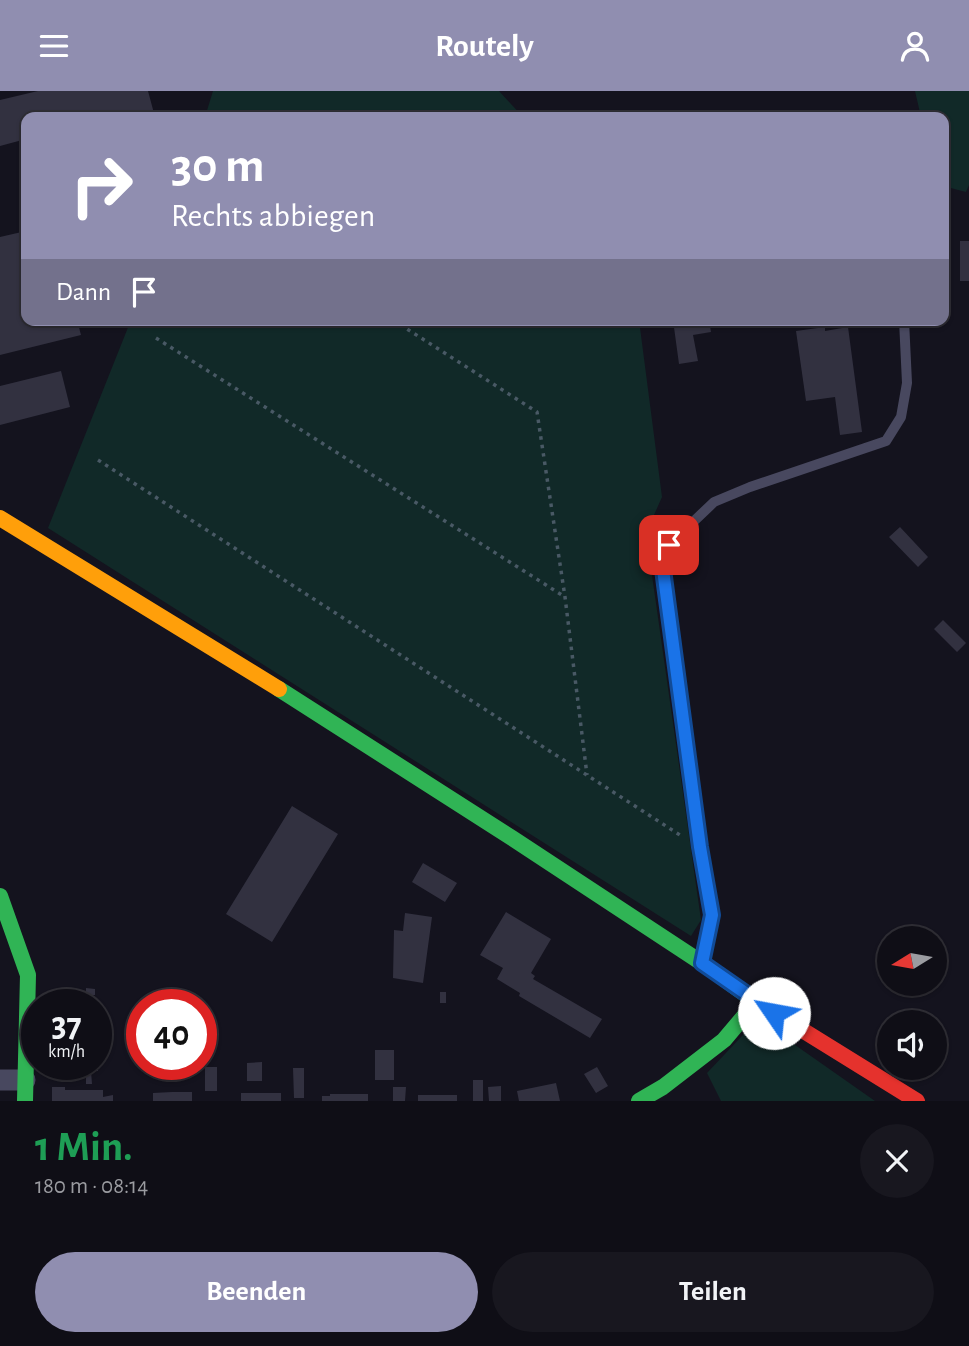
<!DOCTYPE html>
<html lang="de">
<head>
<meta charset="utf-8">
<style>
  body { margin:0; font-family:"Alegreya Sans",sans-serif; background:#18171f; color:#f1f3f6; height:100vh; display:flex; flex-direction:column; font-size:26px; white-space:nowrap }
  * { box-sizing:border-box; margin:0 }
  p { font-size:23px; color:#9b9ca1 }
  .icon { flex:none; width:38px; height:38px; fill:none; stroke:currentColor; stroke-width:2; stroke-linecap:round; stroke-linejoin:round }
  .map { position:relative; height:1010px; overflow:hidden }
  .details { display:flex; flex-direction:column; background:#0f0e16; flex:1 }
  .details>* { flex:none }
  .hud { position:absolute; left:21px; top:21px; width:928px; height:214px; border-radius:14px; box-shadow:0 2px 5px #0004,0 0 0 2px #2f2e35; background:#908eb0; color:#fff; overflow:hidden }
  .needle { width:46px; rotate:259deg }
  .buttons { position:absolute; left:877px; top:835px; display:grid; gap:14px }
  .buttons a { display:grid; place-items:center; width:70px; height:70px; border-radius:50%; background:#0f0e16; box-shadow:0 2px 5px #0004,0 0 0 2px #2f2e35; font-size:35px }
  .speed { position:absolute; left:21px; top:898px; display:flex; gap:14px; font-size:35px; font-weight:700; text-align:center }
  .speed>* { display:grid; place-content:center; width:91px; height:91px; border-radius:50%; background:#0f0e16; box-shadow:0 2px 5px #0004,0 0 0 2px #2f2e35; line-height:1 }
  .speed small { font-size:18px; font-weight:400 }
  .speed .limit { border:10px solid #d22; background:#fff; color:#111 }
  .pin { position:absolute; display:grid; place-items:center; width:60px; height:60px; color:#fff; margin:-30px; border-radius:14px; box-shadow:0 4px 10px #0006 }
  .me { position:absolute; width:77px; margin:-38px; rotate:303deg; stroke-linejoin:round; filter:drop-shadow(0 0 5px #0008) }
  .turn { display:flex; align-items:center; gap:24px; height:147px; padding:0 35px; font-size:32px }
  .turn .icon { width:91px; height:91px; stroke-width:2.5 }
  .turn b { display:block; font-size:49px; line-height:60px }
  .then { display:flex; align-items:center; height:66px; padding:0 35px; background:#0003; gap:14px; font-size:26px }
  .round { display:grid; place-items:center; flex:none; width:74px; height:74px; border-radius:37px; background:#18171f }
  .overview { display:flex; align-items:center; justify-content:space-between; height:119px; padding:0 35px }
  h1 { font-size:42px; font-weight:700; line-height:52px; color:#1e9e55 }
  .action { display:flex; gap:14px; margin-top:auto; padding:14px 35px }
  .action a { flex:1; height:80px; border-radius:42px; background:#908eb0; color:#fff; font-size:28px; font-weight:700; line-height:80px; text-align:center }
  .action a+a { background:#18171f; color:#f1f3f6 }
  header { display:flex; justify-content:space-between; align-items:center; height:91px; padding:0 35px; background:#908eb0; color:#fff; font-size:32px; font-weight:700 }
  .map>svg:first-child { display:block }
  .green { fill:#112928 }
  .building { fill:#323140 }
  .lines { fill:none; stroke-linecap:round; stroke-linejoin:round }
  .path { stroke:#495965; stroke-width:3.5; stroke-dasharray:3.5 5; stroke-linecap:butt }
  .lane { stroke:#48485f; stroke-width:10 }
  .street { stroke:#48485f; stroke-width:21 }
  .fast { stroke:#30b455; stroke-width:16 }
  .slow { stroke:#ff9f0a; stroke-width:16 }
  .jam { stroke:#e5322d; stroke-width:16 }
  .route-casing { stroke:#114b97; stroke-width:18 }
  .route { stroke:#1a73e8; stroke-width:12 }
</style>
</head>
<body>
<header><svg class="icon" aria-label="menu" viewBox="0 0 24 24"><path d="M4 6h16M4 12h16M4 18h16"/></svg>Routely<svg class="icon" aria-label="person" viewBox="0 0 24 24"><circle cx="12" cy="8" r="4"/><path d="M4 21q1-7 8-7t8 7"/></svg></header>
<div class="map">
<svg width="969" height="1010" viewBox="0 0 969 1010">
  <rect width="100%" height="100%" fill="#14131e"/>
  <path class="green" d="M213 0H499L523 26H205Z
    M915 0H969V94L966 101 943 95V26H921Z
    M131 229H639L662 406 646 442 701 829 691 845 48 437Z
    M758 928 875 1010H721L707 982Z"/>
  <path class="building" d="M38 0H148L155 26H26V48L0 55V9Z
    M26 140V229H77L81 244 0 264V146Z
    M960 150H969V190H960Z
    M673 229H709L711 241 693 244 698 270 679 273Z
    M825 236V240L848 236 862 341 840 344 835 306 806 310 796 240Z
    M61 280 70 316 0 334V295Z
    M900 436 928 466 918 476 889 446Z
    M943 529 966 552 957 561 934 538Z
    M292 715 338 743 272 851 226 823Z
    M423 772 457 792 445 811 412 791Z
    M506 821 551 848 531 882 535 885 533 888 602 928 590 947 519 905 520 902 497 888 503 877 480 864Z
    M405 822 432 826 423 892 393 887 394 839 403 840Z
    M86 897 95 898V904H86Z
    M440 901H446V912H440Z
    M375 959H394V989H375Z
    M262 971V990H247V972Z
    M86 973H98V980H91L92 993H86Z
    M205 976H217V1000H205Z
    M597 976 608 995 596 1002 584 983Z
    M293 977H304V1007H294Z
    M473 989H483V1010H473Z
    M556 992 560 1010H519L517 1000Z
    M501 995V1010H489L488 996Z
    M52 996H65V999H103V1006L113 1004V1010H52Z
    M393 996H406L405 1010H393Z
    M172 1001H192V1010H153V1002Z
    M241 1002H281V1010H241Z
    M330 1003H368V1010H322V1005H330Z
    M418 1004H457V1010H418Z"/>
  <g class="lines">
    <path class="path" d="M393 229 537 321 565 506 587 684
      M156 247 565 506
      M98 369 683 746"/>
    <path class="lane" d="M703 869 712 824 700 756 662 471 663 464 669 454 714 411 750 396 886 350 901 326 907 292 904 229"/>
    <path class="street" d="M0 989H25"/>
    <path class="fast" d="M279 598 512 747 702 872 756 911 778 924
      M0 805 28 884 25 1010
      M639 1010 663 996 724 949 756 911"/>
    <path class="slow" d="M0 427 279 598"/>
    <path class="jam" d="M778 924 917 1010"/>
  </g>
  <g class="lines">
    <g class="route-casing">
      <path id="route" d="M669 454 663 464 662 471 700 756 712 824 702 872 774 922"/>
    </g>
    <use href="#route" class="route"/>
  </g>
</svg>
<div class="buttons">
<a><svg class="needle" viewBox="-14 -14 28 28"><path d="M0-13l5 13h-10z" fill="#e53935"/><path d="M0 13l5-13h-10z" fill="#9b9ca1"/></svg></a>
<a><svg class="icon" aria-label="sound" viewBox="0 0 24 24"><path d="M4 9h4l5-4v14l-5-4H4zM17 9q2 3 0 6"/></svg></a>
</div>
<div class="speed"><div>37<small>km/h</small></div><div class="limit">40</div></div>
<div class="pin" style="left:669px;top:454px;background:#d93025"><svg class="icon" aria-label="arrive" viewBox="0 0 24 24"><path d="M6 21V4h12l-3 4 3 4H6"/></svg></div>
<svg class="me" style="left:774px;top:922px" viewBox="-20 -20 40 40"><circle r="19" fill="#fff"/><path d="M0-13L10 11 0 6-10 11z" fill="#1a73e8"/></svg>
<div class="hud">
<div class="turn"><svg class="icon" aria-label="right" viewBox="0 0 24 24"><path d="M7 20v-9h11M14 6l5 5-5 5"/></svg><div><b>30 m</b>Rechts abbiegen</div></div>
<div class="then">Dann<svg class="icon" aria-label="arrive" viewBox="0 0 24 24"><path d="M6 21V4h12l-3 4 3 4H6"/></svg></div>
</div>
</div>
<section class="details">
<div class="overview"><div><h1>1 Min.</h1><p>180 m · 08:14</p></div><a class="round"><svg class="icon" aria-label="close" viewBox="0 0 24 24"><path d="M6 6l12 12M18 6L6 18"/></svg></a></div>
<div class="action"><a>Beenden</a><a>Teilen</a></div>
</section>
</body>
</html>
